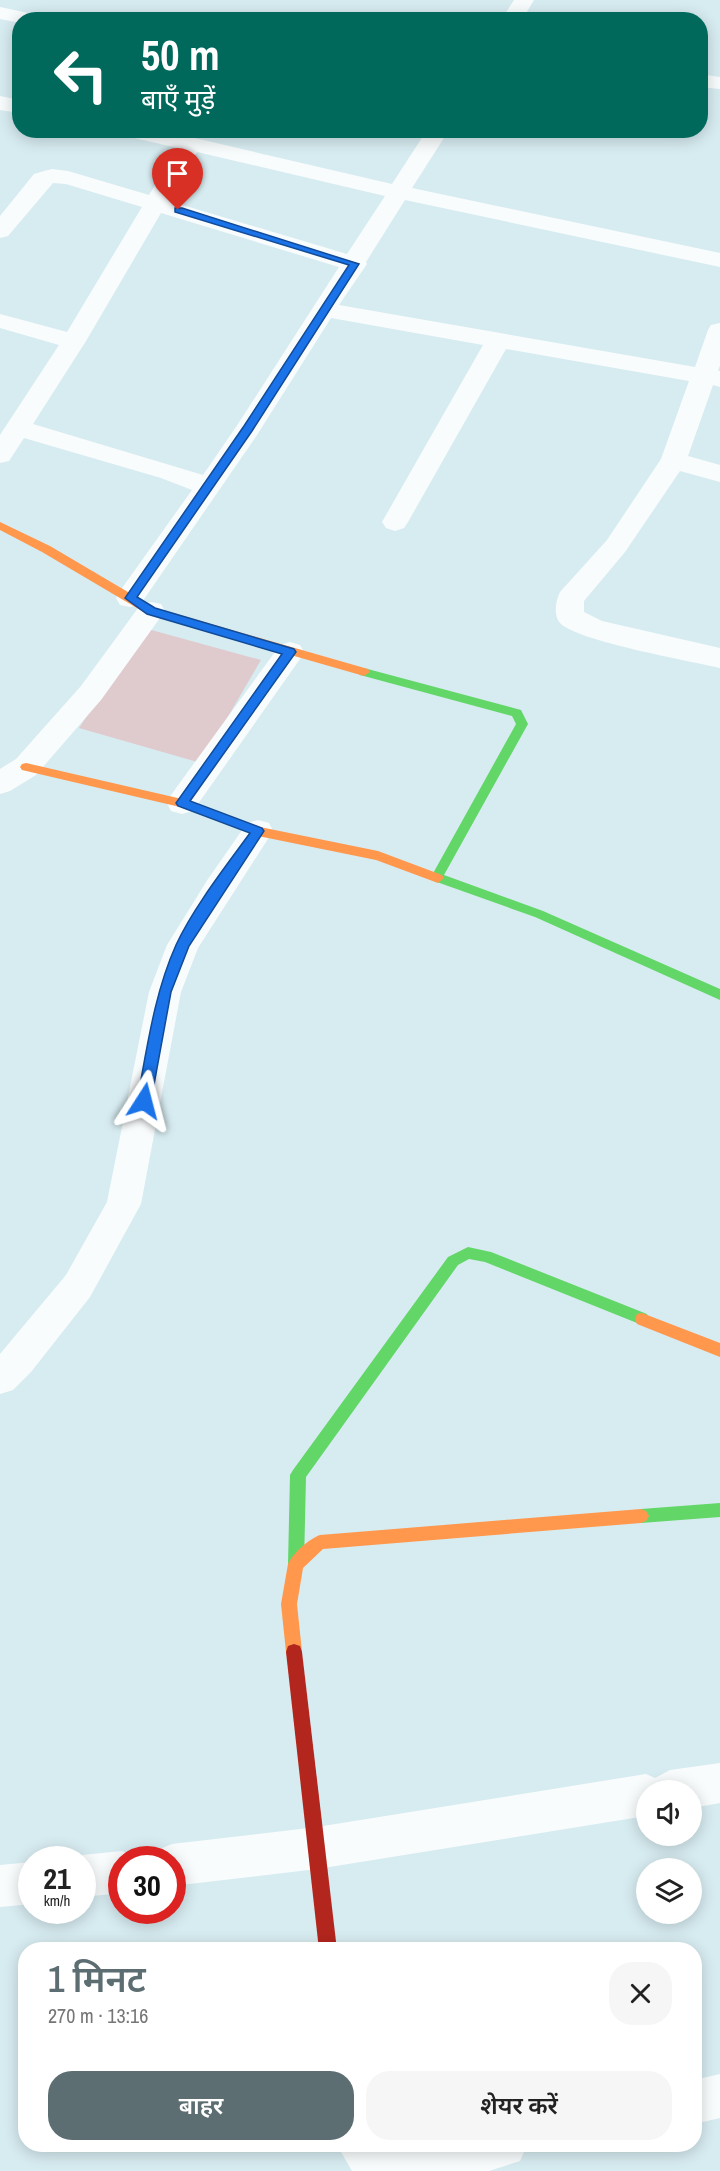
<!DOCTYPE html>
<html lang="hi">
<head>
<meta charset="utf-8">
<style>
  body { margin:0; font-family:"Archivo Narrow","Noto Sans Devanagari",sans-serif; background:#f6f6f6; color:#222; height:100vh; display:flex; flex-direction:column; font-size:22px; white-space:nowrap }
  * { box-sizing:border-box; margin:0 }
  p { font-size:20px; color:#767676 }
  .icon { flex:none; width:33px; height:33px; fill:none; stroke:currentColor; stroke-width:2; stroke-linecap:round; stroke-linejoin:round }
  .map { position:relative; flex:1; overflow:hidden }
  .sheet { position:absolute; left:18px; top:1942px; width:684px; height:210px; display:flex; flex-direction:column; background:#fff; border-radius:24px; box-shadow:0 3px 15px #0003 }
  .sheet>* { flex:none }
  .guide { position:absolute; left:12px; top:12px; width:696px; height:126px; border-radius:24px; box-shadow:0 3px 15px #0003; background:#00695c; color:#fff; overflow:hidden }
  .buttons { position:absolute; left:636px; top:1780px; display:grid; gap:12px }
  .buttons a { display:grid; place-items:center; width:66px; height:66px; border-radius:50%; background:#fff; box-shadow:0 3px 15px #0003; font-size:30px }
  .speed { position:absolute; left:18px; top:1846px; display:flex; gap:12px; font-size:30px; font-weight:700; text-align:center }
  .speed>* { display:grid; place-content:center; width:78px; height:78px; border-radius:50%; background:#fff; box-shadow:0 3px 15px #0003; line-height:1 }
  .speed small { font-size:15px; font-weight:400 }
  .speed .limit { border:9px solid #d22; background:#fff; color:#111 }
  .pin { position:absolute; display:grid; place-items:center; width:51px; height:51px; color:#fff; margin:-62px -26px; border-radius:50% 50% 50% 0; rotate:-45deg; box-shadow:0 0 6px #0007 }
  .pin .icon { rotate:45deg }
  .me { position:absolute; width:66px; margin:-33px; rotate:9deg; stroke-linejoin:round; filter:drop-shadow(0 0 4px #0008) }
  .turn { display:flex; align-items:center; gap:21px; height:126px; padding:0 30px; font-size:27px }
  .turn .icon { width:78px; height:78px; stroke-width:2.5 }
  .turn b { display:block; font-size:42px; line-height:51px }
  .round { display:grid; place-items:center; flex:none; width:63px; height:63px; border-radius:24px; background:#f6f6f6 }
  .headline { display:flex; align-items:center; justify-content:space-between; height:102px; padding:0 30px }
  h1 { font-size:36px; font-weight:600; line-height:45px; color:#5d6e72 }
  .primary-button { display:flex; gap:12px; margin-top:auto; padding:12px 30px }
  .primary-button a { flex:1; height:69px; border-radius:24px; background:#5d6e72; color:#fff; font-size:24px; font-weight:600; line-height:69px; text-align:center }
  .primary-button a+a { background:#f6f6f6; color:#222 }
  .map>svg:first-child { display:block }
  .green { fill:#dfcace }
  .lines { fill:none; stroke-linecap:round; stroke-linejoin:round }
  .street { fill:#f9fcfd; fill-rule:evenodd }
  .fast { fill:#63d668; fill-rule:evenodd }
  .slow { fill:#ff974d; fill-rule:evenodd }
  .jam { fill:#b3261e; fill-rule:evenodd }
  .route { fill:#1a73e8; stroke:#114b97; stroke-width:1.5 }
</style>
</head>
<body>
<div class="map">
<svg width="720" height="2171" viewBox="0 0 720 2171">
  <rect width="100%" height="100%" fill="#d7ecf1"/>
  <path class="green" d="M144 628 261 660 201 763 79 728Z"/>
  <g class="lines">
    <path class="street" d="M514 0H534L522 20H501Z
      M0 7 42 16 45 20H20V23L0 19Z
      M700 74 720 77V89L700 87Z
      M0 96 20 100V113L0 110Z
      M118 130H160L392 184 427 130H449L412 188 720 253V267L405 200 366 262 367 264 339 305 695 367 708 330 711 325 720 323V365L718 371H720V387L713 385 688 456 720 465V482L680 471 625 552 584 601V612L602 621 720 648V668C690 661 577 641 560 623 553 615 556 600 560 592L607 540 661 459 689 381 506 349 408 522 404 528 395 531 386 528 382 522 483 345 331 318 257 435 140 605 130 607 120 605 116 598 120 591 192 490 161 478 24 438 9 461 0 463V435L59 345 0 328V314L67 332 142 207 66 184 53 183 8 236 0 238V216L34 174 44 171 52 169 68 171 149 195 178 148 121 135ZM197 152 385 196 347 254 169 201ZM161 213 339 267 238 424 203 475 33 424 86 341Z
      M151 602 161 604 165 611 101 700 36 775 10 791 0 794V769L16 759 81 686 141 604Z
      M290 642 300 645 304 652 300 659 193 811 182 814 171 811 167 803 171 795 280 645Z
      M258 820 269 823 273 831 198 948 181 992 141 1204 90 1297 31 1372 13 1390 0 1394V1354L66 1275 107 1202 149 992 167 945 208 879 247 823Z
      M720 1763V1803L692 1808V1791H646V1816L317 1869 172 1886V1860H153L157 1850 172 1844 317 1827 646 1774 655 1778 670 1770Z
      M122 1851 137 1857 138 1860H122V1893L82 1897V1860H70L82 1855Z
      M32 1862V1904L0 1907V1865Z
      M720 2074V2118L694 2124V2080Z
      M337 2145H527L520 2161 489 2171H352Z"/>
    <path class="fast" d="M364 668 521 710 528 724 444 875 543 911 720 989V1000L535 917 434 881 431 877 516 724 512 716 360 675 358 672 360 669Z
      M468 1247 491 1252 647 1314 649 1319 647 1324 642 1325 485 1262 469 1259 458 1265 306 1477 304 1564 302 1569 296 1572 290 1569 288 1564 290 1475 293 1470 448 1257Z
      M720 1503V1517L641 1523 636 1521 633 1516 636 1511 641 1509Z"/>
    <path class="slow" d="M0 522 50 546 155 608 368 669 370 672 364 676 147 614 42 552 0 530Z
      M26 763 182 799 260 827 378 851 442 875 444 878 438 883 376 860 258 836 180 807 22 770 20 767 22 764Z
      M642 1313 720 1343V1357L637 1324 635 1319 637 1314Z
      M641 1509 646 1511 649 1516 646 1521 641 1523 323 1549 303 1568 297 1604 302 1652 300 1658 294 1660 288 1658 286 1652 281 1604 288 1564C293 1553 309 1539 320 1535Z"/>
    <path class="jam" d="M294 1644 300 1646 302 1652 337 1950H319L286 1652 288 1646Z"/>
  </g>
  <path class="route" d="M175 208H182L359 264 252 431 137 597 155 608 294 649 296 652 190 801 262 828 264 831 189 946 171 992 151 1101 149 1105H139L137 1101C147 1049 154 994 176 945 193 908 226 866 250 833L178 806 176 803 282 654 147 614 125 598 244 426 349 265 175 212Z"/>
</svg>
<div class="buttons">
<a><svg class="icon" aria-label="sound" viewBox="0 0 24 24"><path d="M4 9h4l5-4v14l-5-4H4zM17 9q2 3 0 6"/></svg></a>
<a><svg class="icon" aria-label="layers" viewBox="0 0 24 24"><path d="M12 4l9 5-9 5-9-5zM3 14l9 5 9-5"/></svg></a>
</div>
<div class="speed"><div>21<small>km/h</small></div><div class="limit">30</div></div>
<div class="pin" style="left:178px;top:210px;background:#d93025"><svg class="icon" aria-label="arrive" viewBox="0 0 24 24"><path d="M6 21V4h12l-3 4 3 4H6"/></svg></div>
<svg class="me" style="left:144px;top:1101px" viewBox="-20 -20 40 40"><path d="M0-17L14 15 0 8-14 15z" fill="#1a73e8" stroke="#fff" stroke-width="4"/></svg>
<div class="guide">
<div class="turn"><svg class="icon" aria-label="left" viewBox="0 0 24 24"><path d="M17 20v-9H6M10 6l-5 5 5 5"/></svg><div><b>50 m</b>बाएँ मुड़ें</div></div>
</div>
<section class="sheet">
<div class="headline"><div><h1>1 मिनट</h1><p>270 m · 13:16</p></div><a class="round"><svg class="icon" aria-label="close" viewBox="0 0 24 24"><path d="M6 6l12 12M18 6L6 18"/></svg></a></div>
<div class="primary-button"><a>बाहर</a><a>शेयर करें</a></div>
</section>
</div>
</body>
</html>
